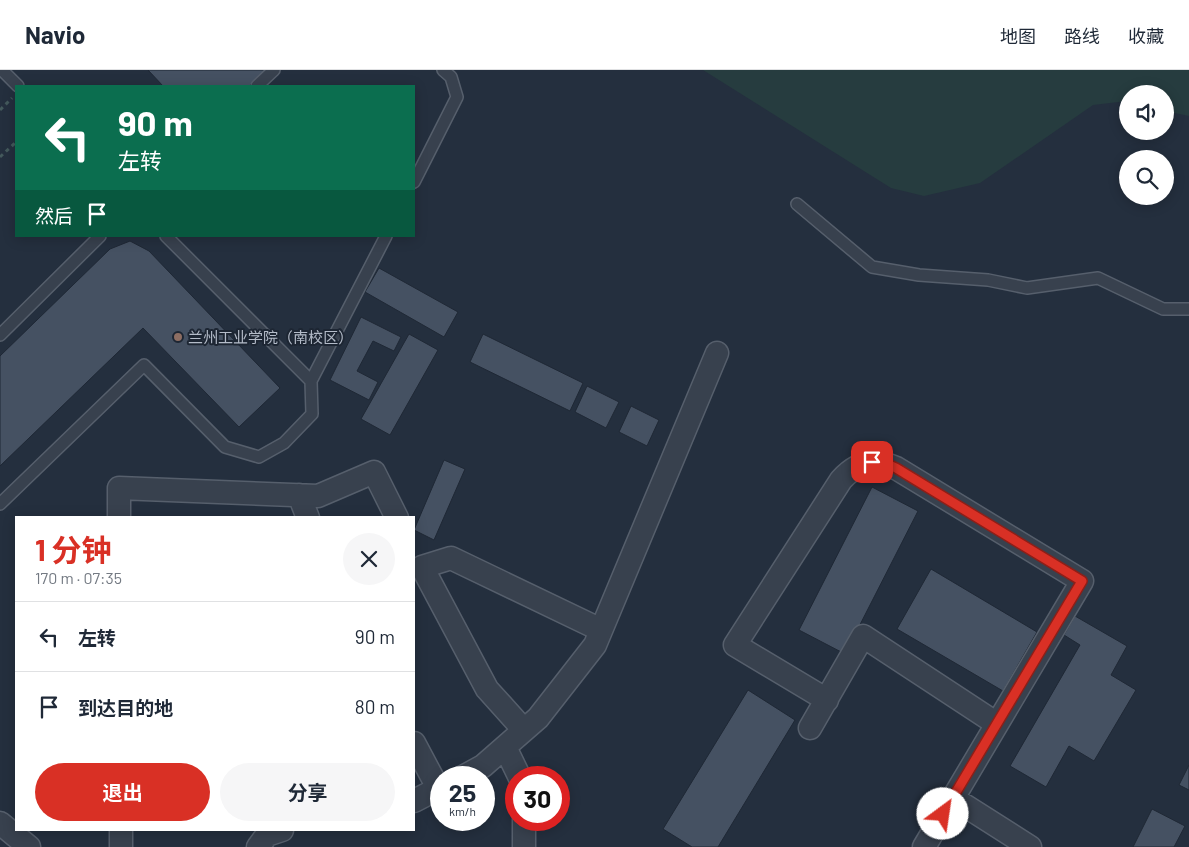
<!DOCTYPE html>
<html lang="zh">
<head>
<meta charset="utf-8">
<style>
  body { margin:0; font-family:Barlow,"Noto Sans SC",sans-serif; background:#f6f6f7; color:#1f2937; height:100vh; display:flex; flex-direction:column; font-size:19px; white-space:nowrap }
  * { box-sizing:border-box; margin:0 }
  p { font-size:16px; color:#747a83 }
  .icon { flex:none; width:28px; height:28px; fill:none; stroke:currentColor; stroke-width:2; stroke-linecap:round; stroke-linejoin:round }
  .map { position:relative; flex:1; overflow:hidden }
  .details { position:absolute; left:15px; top:446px; width:400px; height:315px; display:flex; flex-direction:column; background:#fff; border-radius:0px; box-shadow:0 2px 12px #0003 }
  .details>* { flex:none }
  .hud { position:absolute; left:15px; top:15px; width:400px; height:152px; border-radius:0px; box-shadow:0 2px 12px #0003; background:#0b6e4f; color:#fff; overflow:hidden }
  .controls { position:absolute; left:1119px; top:15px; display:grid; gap:10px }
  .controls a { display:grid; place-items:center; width:55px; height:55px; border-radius:50%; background:#fff; box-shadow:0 2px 12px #0003; font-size:25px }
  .speed { position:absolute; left:430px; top:696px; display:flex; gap:10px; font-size:25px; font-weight:700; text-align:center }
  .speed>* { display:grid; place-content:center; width:65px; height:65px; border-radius:50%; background:#fff; box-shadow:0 2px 12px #0003; line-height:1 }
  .speed small { font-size:12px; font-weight:400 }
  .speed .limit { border:8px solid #d22; background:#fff; color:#111 }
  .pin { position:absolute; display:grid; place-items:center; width:42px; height:42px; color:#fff; margin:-21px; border-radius:10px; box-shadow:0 2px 8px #0006 }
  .me { position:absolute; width:55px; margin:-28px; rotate:31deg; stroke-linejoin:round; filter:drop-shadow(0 0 4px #0008) }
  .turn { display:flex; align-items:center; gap:18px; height:105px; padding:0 20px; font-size:22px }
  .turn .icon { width:65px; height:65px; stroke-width:2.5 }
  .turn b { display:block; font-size:35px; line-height:42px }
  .then { display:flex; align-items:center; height:48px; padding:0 20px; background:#0003; gap:10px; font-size:19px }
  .round { display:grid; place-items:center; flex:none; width:52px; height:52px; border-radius:26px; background:#f6f6f7 }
  .head { display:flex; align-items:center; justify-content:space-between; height:85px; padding:0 20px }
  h1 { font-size:30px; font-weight:700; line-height:38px; color:#d93025 }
  .action { display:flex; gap:10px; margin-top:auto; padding:10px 20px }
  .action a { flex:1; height:58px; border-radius:30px; background:#d93025; color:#fff; font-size:20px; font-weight:700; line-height:58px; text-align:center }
  .action a+a { background:#f6f6f7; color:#1f2937 }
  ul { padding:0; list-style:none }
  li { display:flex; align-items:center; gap:15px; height:70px; padding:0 20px; border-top:1px solid #e0e1e3 }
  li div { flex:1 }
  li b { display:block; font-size:19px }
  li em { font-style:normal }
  header { display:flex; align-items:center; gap:30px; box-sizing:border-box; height:70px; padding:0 25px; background:#fff; border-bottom:1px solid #e0e1e3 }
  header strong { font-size:24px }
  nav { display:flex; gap:28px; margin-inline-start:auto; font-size:18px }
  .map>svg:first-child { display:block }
  .green { fill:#263c3f }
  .building { fill:#455162; stroke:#1f2835 }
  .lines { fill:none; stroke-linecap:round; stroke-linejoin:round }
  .service-casing { stroke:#565f6c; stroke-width:14 }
  .minor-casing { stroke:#565f6c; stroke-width:25 }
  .path { stroke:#44595c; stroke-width:3; stroke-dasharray:4 4; stroke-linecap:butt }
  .service { stroke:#38414e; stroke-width:11 }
  .minor { stroke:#38414e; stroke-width:22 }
  .route-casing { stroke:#8d1f18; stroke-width:12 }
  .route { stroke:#d93025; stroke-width:9 }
  .education-dot { fill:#8d6e63; stroke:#1d2633; stroke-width:2 }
  .labels { text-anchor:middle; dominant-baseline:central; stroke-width:4; stroke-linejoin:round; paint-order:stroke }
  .poi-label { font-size:15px; fill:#b4bcc9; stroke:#1d2633; text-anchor:start }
</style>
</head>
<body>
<header>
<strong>Navio</strong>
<nav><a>地图</a><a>路线</a><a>收藏</a></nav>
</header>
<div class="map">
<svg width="1189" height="777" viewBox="0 0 1189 777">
  <rect width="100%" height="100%" fill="#242f3e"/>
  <path class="green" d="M703 0H1189V46L1165 41V24H1128L1127 31 1093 35 980 113 924 126 891 118Z"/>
  <path class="building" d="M148 0H265L249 16H163Z
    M130 171 149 181 280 318 239 357 143 258 0 396V286L110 179Z
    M379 198 458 242 444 267 365 222Z
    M361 247 401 267 394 281 373 271 357 301 378 312 369 330 330 310Z
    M409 264 438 280 390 365 361 349Z
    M483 264 583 313 570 341 470 292Z
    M587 316 619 332 606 358 575 342Z
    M631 336 659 350 647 376 619 362Z
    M444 390 465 399 434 470 414 460Z
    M872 417 918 441 845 584 799 560Z
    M931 499 1037 562 1003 621 897 559Z
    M1075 546 1127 576 1111 605 1136 620 1094 691 1069 676 1046 717 1010 696 1080 575 1064 565Z
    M748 620 795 650 718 777H692L663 759Z
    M1189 695V720L1179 715Z
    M1152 739 1185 756 1174 777H1133Z"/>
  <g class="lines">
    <g class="service-casing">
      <path id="service" d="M2 0 18 16
        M257 16 274 0
        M414 112 457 27 451 7 443 0
        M797 134 872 197 919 205 988 210 1027 218 1098 208 1163 239H1189
        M0 265 100 166
        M311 311 386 166
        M0 434 144 295 225 377 259 387 284 373 312 344 311 311 166 166"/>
    </g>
    <g class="minor-casing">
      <path id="minor" d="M299 425 308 448
        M119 448V418L318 426 374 402 397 448
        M827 630 735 575 841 410C857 392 874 388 896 398L1082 511 924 777
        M810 658 863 566 997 654
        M524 660 487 619 422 497 451 488 601 560
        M414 673 438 718
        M505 677 520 708
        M461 708 483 696 538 648 595 575 717 283
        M953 728 1030 777
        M414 731 441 717
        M524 750V777
        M0 753 29 777
        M121 760V777
        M258 777 267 765 282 760"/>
    </g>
    <path class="path" d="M0 40 12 28
      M0 87 16 72"/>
    <use href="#service" class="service"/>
    <use href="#minor" class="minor"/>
  </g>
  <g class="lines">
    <g class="route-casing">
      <path id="route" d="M872 392 885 393 896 398 1082 511 943 744"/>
    </g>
    <use href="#route" class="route"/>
  </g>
  <circle class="education-dot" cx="178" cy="267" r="5"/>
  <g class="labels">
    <g class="poi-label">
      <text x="188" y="267">兰州工业学院（南校区）</text>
    </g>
  </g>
</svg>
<div class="controls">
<a><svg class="icon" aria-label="sound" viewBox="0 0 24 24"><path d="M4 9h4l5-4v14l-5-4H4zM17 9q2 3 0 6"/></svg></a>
<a><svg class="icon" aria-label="search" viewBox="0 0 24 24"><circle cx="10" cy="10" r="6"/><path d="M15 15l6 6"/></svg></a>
</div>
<div class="speed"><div>25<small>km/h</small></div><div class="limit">30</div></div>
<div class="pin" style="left:872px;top:392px;background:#d93025"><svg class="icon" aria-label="arrive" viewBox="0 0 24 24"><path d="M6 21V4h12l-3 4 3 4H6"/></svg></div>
<svg class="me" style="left:943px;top:744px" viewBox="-20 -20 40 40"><circle r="19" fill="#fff"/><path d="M0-13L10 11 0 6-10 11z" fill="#d93025"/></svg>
<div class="hud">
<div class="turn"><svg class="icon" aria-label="left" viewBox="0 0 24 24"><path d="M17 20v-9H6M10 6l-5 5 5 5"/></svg><div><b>90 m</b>左转</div></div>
<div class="then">然后<svg class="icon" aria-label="arrive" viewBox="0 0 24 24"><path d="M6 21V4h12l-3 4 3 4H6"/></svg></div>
</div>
<section class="details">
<div class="head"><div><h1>1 分钟</h1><p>170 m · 07:35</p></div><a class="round"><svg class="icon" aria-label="close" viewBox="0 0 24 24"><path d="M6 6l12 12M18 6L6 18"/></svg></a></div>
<ul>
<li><svg class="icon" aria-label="left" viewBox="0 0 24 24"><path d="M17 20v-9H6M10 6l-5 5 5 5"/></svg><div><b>左转</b></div><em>90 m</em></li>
<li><svg class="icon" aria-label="arrive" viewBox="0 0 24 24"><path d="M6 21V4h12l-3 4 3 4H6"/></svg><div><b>到达目的地</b></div><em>80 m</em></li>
</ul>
<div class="action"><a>退出</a><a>分享</a></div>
</section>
</div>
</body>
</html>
